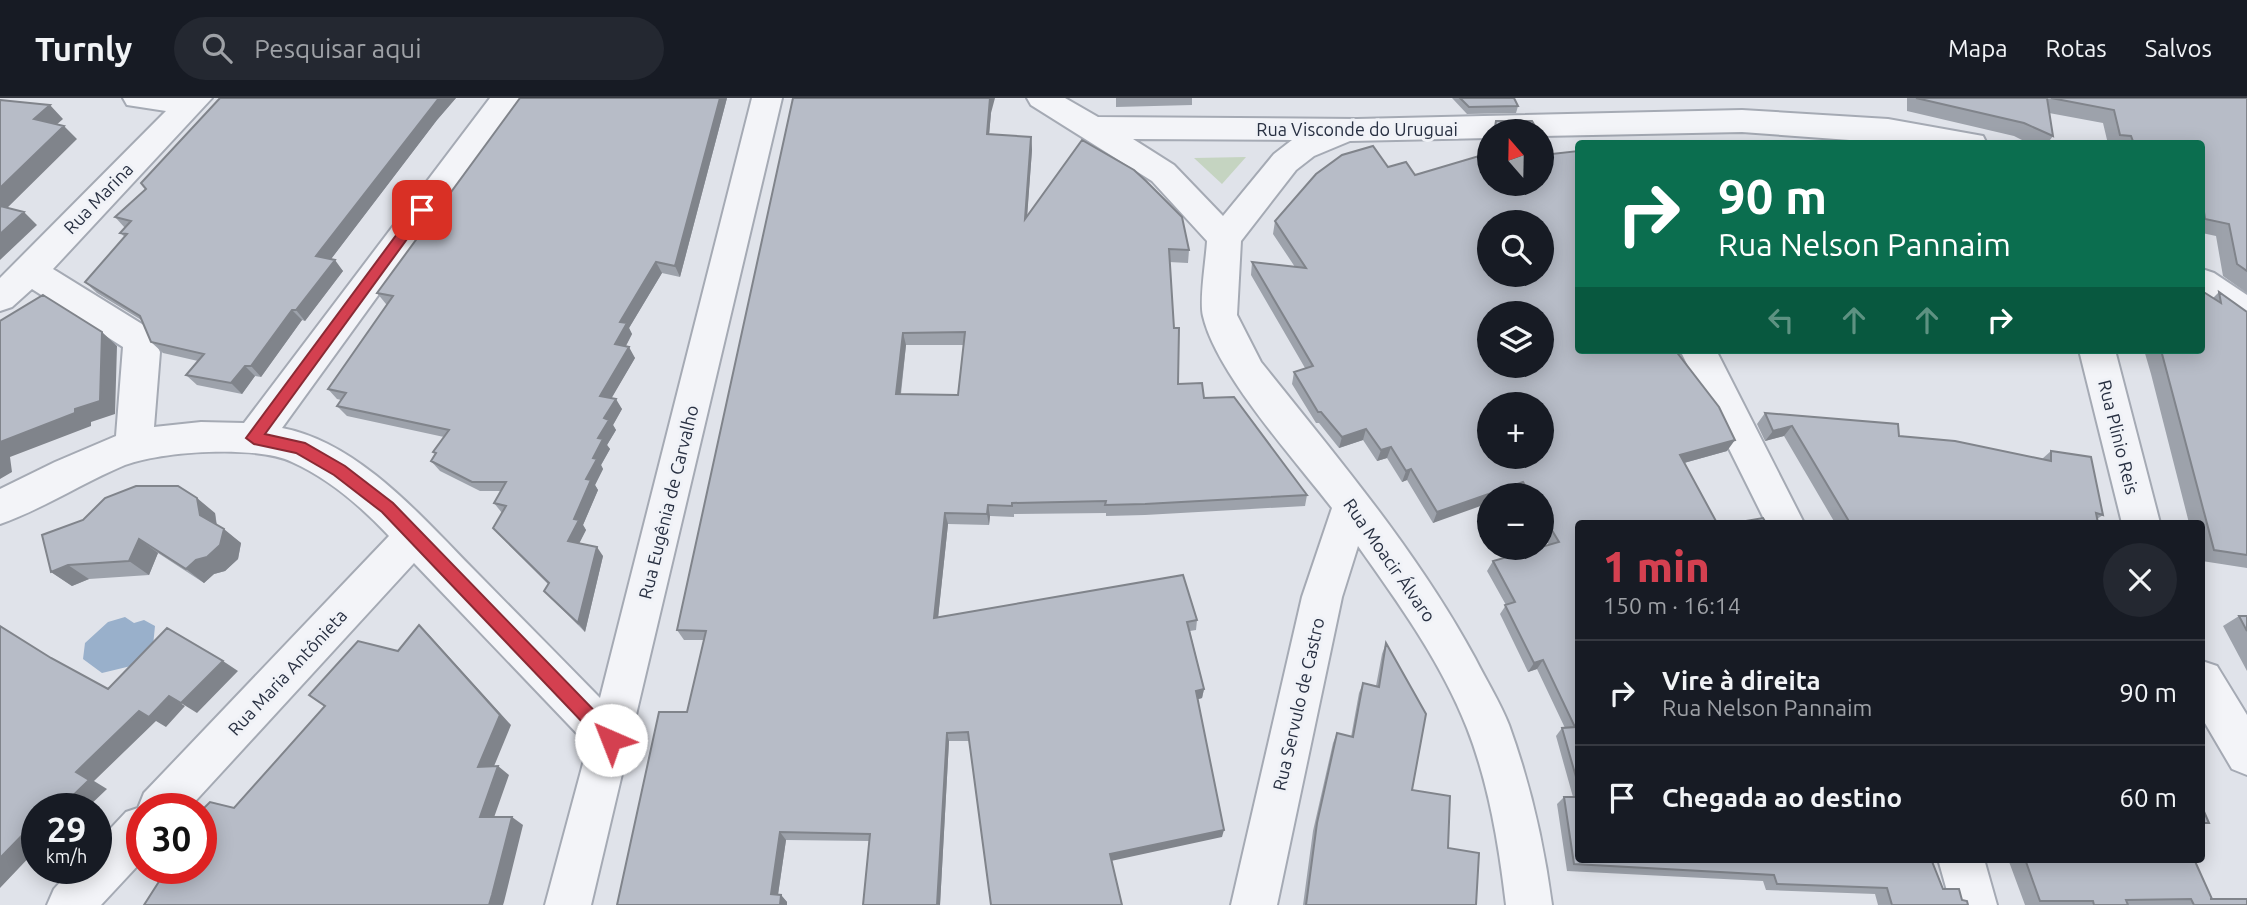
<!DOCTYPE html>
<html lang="pt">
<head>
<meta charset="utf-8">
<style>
  body { margin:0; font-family:Ubuntu,sans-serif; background:#242831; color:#f1f3f6; height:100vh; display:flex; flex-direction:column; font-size:26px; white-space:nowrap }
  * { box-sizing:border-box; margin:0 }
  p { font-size:23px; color:#9ea1a6 }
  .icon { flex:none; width:38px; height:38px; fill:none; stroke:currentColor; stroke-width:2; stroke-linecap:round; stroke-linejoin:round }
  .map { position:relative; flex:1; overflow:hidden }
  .side { position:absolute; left:1575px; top:422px; width:630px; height:343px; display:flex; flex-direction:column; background:#171b24; border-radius:7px; box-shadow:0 4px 18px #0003 }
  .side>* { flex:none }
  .hud { position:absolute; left:1575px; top:42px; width:630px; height:214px; border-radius:7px; box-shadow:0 4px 18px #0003; background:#0b6e4f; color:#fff; overflow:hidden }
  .needle { width:46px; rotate:340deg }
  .fabs { position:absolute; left:1477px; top:21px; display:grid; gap:14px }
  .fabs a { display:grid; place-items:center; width:77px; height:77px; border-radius:50%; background:#171b24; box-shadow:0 4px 18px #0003; font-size:35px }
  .speed { position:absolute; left:21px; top:695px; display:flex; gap:14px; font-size:35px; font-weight:700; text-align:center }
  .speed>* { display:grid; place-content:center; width:91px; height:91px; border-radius:50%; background:#171b24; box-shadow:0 4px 18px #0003; line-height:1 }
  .speed small { font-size:18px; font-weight:400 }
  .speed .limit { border:10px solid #d22; background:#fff; color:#111 }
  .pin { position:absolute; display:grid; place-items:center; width:60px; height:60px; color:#fff; margin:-30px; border-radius:14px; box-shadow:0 4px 10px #0006 }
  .me { position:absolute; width:77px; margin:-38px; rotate:316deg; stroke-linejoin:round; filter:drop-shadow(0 0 5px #0008) }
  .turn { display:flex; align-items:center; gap:24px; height:147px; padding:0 28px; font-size:32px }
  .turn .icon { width:91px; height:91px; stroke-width:2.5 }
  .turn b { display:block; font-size:49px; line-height:60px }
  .lanes { display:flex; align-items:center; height:66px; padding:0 28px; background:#0003; justify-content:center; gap:35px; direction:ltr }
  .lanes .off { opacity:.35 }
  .round { display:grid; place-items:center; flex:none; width:74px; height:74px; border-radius:37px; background:#242831 }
  .summary { display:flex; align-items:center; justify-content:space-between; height:119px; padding:0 28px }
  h1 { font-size:42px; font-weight:800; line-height:52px; color:#d44050 }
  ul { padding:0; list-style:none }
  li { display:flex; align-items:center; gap:21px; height:105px; padding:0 28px; border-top:2px solid #363941 }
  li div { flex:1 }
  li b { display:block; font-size:26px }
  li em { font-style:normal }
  header { display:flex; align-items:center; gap:42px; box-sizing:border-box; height:98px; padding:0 35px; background:#171b24; border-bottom:2px solid #363941 }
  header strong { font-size:33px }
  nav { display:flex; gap:38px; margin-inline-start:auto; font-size:24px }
  .search { width:490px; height:63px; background:#242831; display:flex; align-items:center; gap:18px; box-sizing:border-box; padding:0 24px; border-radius:38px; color:#9ea1a6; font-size:26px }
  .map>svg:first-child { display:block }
  .green { fill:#c5d4c1 }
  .water { fill:#99b0cb }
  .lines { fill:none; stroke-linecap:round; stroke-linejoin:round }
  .minor-casing { stroke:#a5aab4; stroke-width:4 }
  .minor { fill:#f3f4f8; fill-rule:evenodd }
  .wall { fill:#9da2ab; fill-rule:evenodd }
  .shaded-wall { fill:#80848b }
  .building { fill:#b7bcc7; stroke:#80848b; stroke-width:2; fill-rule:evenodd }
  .route { fill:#d44050; stroke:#8a2a34; stroke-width:2 }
  .labels { text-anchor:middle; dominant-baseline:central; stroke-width:6; stroke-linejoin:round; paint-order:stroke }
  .street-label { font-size:18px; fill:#283042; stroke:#f0f2f7 }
</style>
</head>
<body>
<header>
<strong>Turnly</strong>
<div class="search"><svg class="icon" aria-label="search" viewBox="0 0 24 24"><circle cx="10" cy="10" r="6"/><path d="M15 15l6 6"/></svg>Pesquisar aqui</div>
<nav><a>Mapa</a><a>Rotas</a><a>Salvos</a></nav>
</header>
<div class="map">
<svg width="2247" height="807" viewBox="0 0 2247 807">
  <rect width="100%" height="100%" fill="#e0e3ea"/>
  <path class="green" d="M1246 59 1222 86 1194 60Z"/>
  <path class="water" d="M125 519 134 525 144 522 155 528 153 548 135 567 102 575 83 561 85 545 108 524Z"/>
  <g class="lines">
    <g class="minor-casing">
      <path id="minor" d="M123 0H212L53 171 150 231 160 254 154 329 201 324 244 325 490 0H521L282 330C361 345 426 424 480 478 520 519 560 559 600 600L752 0H782L591 807H545L588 647 414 465 189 710H142V763L101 807H47L54 791 73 770H96V746L126 714 138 710 144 695 389 438C363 410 328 380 292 364 257 347 161 353 125 367 82 385 43 411 0 426V391L55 364 116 338 123 249 32 191 12 209 0 213V180L166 13 127 7Z
        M1027 0H1065L1098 19 1357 21 1742 12 1888 21 1983 38 1987 46H1904L1742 34 1542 38V33H1489V40L1350 43 1314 58 1296 72 1241 143 1237 217 1261 264C1337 359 1417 453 1475 560 1486 582 1500 604 1509 627 1530 685 1544 746 1552 807H1506C1499 748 1489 686 1467 630 1441 564 1399 506 1358 448L1342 499 1277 807H1231L1302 499 1332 410C1295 362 1216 275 1203 218 1199 202 1206 162 1207 143L1152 83 1031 7ZM1133 41 1292 42 1274 56 1223 118 1174 67Z
        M2202 171 2214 175 2247 197V228L2235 224 2202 201Z
        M1680 252H1716L1804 425H1766Z
        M2079 252H2115L2160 425H2122Z
        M2202 563 2217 568 2247 617V677L2232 671 2202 620Z
        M1938 761H1984L1997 807H1951Z"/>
    </g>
    <use href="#minor" class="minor"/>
  </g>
  <path class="wall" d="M220 0H456L437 22 331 161 343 173 305 223 302 222 261 279 255 278 242 296 197 287 186 277 198 263 163 255 151 244 143 223 97 195 85 184 125 139 120 135 125 130 115 119 146 91Z
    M727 0 680 179 662 175 629 230 632 236 626 248 635 260 611 300 622 311 613 327 616 332 607 347 610 351 601 367 603 371 595 387 598 392 583 427 586 432 579 446 603 458 585 534 544 493 548 486 501 439 493 430 502 415 494 405 501 393H480L440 373 431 363 435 356 433 354 444 339 347 318 337 308 341 302 337 301 328 291 387 207 386 206 377 195Z
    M1116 0H1192V7L1116 9Z
    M1452 0H1514L1518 8 1516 15 1467 16Z
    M1907 0H2247V195L2223 178 2216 138 2202 135V46H2108L2103 25 2049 15 2053 38 2047 46H2030L2014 38 1907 13Z
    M991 15 989 36 1031 39 1032 52 1027 117 1189 152 1188 165 1169 164 1178 286 1204 300 1307 397 1305 408 1145 417 1106 418V415L1014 416V419L990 418 989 427 948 426 938 519 1197 522 1196 532 1190 533 1204 591 1202 600 1198 601 1222 739 970 643H949L940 807H863L869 743 786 742 778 797H781L787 804 617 807 687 614 704 542H684L677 532ZM906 247H964L958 297 901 296Z
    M1388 69 1415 77 1578 252 1679 257 1727 353 1684 365 1578 425V761L1943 791 1962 802 1968 807H1878L1875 796 1766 792 1763 783 1567 773 1557 706 1564 699H1573L1556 638 1562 630H1565L1537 571 1528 574 1500 516 1506 507 1487 473 1493 463 1549 447 1542 436V397H1519L1517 395 1510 397H1489L1433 425 1407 382 1402 384 1387 360 1377 363 1363 342 1339 350 1319 325H1316L1292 286 1294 274 1305 270 1251 177 1252 164 1295 169 1273 136 1275 123Z
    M2219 194 2247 214V470L2202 463V425H2189L2151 276 2144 252H2202L2213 200Z
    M1765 315 1899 338 2042 361 2051 353 2103 417 2097 421 2098 425H1835L1784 338 1765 343 1757 326Z
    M215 415 217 427 241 445 238 461 225 473 214 476 204 485 158 455 149 477 89 481 72 488 51 474 42 437Z
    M2239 518H2247V573L2223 528Z
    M1386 545 1412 692 1448 750 1476 807H1303L1313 733 1333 645 1337 635 1351 639 1359 595 1363 585 1376 588 1382 556Z
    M2008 761H2194L2212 801 2247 807H2025Z"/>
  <path class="shaded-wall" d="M439 0H456L437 22 325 169 316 158Z
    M720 0H727L680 179 675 168Z
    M990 0H995L991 15 988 49 987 36Z
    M50 7 63 21 47 35 34 21Z
    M64 28 77 41 0 117V90Z
    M1031 39 1032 52 1026 134 1025 121Z
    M24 114 37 127 0 162V136Z
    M335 162 343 173 305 223 296 212Z
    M656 164 662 175 629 230 632 236 621 257 615 246 620 224Z
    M292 212 302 222 261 279 251 268Z
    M102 234 117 248 115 316 91 324V328L10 359 12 374 0 381V344L75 311Z
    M903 235 906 247 899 308 896 296Z
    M629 249 635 260 607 308 600 298Z
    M1673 252H1683L1680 257Z
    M245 268 255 278 242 296 231 285Z
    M616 301 622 311 613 327 616 332 607 347 610 351 601 367 603 371 595 387 598 392 583 427 586 432 575 453 568 443 604 320Z
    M1792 328 1784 338 1765 343 1773 333Z
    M1366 331 1363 342 1339 350 1342 339Z
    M1735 342 1727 353 1673 368 1680 357Z
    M1391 349 1387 360 1377 363 1381 352Z
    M1411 371 1407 382 1402 384 1406 373Z
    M1523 384 1517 395 1510 397H1489V405L1433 425 1437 414Z
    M197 400 215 415 217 432 200 417Z
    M988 407 990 418 989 427 987 416Z
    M945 415 948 426 937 530 934 520Z
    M224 431 241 445 238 461 225 473 214 476 204 485 186 471 196 462Z
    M139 441 158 455 149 477 129 463Z
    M597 449 603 458 585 534 578 525Z
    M68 467 89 481 72 488 51 474Z
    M419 527 430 538 511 627 490 678 478 669Z
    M1543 562 1537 571 1528 574 1534 565Z
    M223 563 238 573 197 615 181 605Z
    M1204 591 1202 600 1195 602 1196 593Z
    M169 598 185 608 166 629 156 623 94 683 107 691 87 710H60L76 674 139 613Z
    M947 635 949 643 940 807H937Z
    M498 668 509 677 491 728 480 719Z
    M512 719 523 727 504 804 503 807H489Z
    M34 725 37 726V751L0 790V760Z
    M1224 732 1222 739 1111 763 1110 756Z
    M780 734 786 742 777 803 771 796Z
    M781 797 787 804V807H780Z"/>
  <path class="building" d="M220 0H439L316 158 335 162 296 212H292L251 268H245L231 285 186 277 204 256 151 244 140 218 85 184 127 136 120 135 131 123 115 119 146 91 141 85Z
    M520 0H720L675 168 656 164 620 224 627 225 615 246 629 249 600 298 616 301 604 320 609 322 598 340 603 341 593 360 597 361 586 381 591 382 574 421 579 422 568 443 597 449 578 525 544 493 549 485 493 430 506 408 494 405 506 384H472L431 363 436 355 433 354 449 332 337 308 346 295 328 291 393 198 377 195Z
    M793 0H990L987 36 1031 39 1025 121 1082 42 1134 72 1146 83 1182 119 1189 152 1169 151 1174 230H1179L1178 286 1202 285 1204 300 1234 299 1307 397 1145 406 1105 407 1106 403 1012 405V408L988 407 987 416 945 415 934 520 1183 477 1197 522 1187 524 1204 591 1196 593 1224 732 1110 756 1122 807H991L968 634 947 635 937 807H863L870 736 780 734 771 796 781 797 780 807H617L659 614H687L706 533 677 532ZM965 234 958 297 896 296 903 235Z
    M1460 0H1514L1518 8 1469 9Z
    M1916 0H2047L2053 38 2024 25Z
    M2051 0H2247V173L2237 166 2229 126 2205 121 2204 114H2202V46H2134L2131 38 2120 37 2114 12Z
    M0 2 50 7 34 21 64 28 0 90Z
    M1496 23H1532L1538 33H1499L1495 29Z
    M1542 39 1552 56 1578 53V252H1675L1719 309 1735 342 1680 357 1717 425H1578V686L1562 630 1575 629 1543 562 1534 565 1505 507 1515 504 1493 463 1559 444 1542 416V397H1531L1523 384 1437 414 1411 371 1406 373 1391 349 1381 352 1366 331 1342 339 1321 314H1318L1294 274 1313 268 1252 164 1306 170 1275 123 1316 76 1342 57 1373 48 1388 69 1406 64 1415 77 1489 55V86H1542ZM1489 124H1542V177H1489ZM1489 215H1542V268H1489ZM1489 306H1542V359H1489Z
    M0 108 24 114 0 136Z
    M2202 193 2221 205 2219 194 2247 214V457L2214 452 2161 252H2202Z
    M43 197 102 234 100 303 75 311V315L0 344V223Z
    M1765 315 1898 326 1899 338 1955 343 2051 363V353L2091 359 2103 417 2096 415 2098 425H1850L1792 328 1773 333Z
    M136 388H178L197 400 200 417 224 431 220 447 207 459 196 462 186 471 139 441 129 463 68 467 51 474 42 437 83 422 105 400Z
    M1763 420 1766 425H1734Z
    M2239 518H2247V533Z
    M419 527 500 617 478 669 498 668 480 719H512L492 797 489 807H144L160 782 144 774 148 770H201V713L210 704 234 710 325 608 309 597 358 543 398 553Z
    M0 528 51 560 108 591 167 530 223 563 181 605 169 598 149 619 139 613 76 674 89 682 60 710H37V727L34 725 0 760Z
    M1386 545 1426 616 1412 692 1450 698 1448 750 1479 755 1476 807H1306L1317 725 1337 635 1353 639 1363 585 1379 589Z
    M1564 699H1578V761H1931L1943 791H1959L1962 802 1967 803 1968 807H1892L1887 790 1777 786 1774 777 1574 766Z
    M2202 709 2209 725H2202Z
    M2025 761H2194L2212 801H2210H2247V807H2194L2191 801 2126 802 2128 807H2094L2093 803H2040Z"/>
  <path class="route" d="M422 107 426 109V115L265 336 305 345 345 368 393 405 617 636 620 642 617 648 611 650 605 648 382 414 334 377 296 355 254 346 246 340 417 109Z"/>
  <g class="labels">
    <g class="street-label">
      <text x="1357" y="31">Rua Visconde do Uruguai</text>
      <text transform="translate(98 100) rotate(-46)">Rua Marina</text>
      <text transform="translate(2119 339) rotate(76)">Rua Plinio Reis</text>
      <text transform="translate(668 404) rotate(-76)">Rua Eugênia de Carvalho</text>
      <text transform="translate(1390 462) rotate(55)">Rua Moacir Álvaro</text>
      <text transform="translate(287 574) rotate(-47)">Rua Maria Antônieta</text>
      <text transform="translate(1298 606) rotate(-77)">Rua Servulo de Castro</text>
    </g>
  </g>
</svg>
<div class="fabs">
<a><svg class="needle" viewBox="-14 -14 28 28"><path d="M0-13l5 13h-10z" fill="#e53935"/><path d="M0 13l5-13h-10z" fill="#9ea1a6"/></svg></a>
<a><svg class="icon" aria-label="search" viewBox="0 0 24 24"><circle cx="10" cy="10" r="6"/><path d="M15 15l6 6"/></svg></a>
<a><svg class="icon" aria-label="layers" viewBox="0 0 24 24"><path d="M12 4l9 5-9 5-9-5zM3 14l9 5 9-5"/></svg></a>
<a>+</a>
<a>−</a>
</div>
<div class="speed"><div>29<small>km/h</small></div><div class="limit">30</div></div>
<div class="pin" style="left:422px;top:112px;background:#d93025"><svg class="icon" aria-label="arrive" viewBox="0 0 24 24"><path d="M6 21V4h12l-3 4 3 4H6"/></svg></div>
<svg class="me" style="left:611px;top:642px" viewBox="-20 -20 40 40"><circle r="19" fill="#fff"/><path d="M0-13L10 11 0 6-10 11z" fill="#d44050"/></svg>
<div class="hud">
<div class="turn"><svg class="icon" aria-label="right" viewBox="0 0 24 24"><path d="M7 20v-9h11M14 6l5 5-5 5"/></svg><div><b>90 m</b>Rua Nelson Pannaim</div></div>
<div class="lanes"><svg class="icon off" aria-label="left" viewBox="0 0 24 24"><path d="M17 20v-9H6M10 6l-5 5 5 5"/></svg><svg class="icon off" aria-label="ahead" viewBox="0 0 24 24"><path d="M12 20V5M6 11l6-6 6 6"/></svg><svg class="icon off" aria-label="ahead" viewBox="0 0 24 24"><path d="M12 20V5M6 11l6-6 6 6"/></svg><svg class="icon" aria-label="right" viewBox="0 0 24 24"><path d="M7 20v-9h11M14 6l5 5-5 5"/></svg></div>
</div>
<section class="side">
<div class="summary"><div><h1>1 min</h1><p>150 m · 16:14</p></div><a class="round"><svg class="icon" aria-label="close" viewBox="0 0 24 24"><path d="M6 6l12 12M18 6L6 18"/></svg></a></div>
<ul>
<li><svg class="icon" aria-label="right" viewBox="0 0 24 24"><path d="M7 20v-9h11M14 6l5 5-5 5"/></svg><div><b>Vire à direita</b><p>Rua Nelson Pannaim</p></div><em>90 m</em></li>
<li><svg class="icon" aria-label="arrive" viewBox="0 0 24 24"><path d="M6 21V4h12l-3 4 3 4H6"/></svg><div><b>Chegada ao destino</b></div><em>60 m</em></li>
</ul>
</section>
</div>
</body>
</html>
